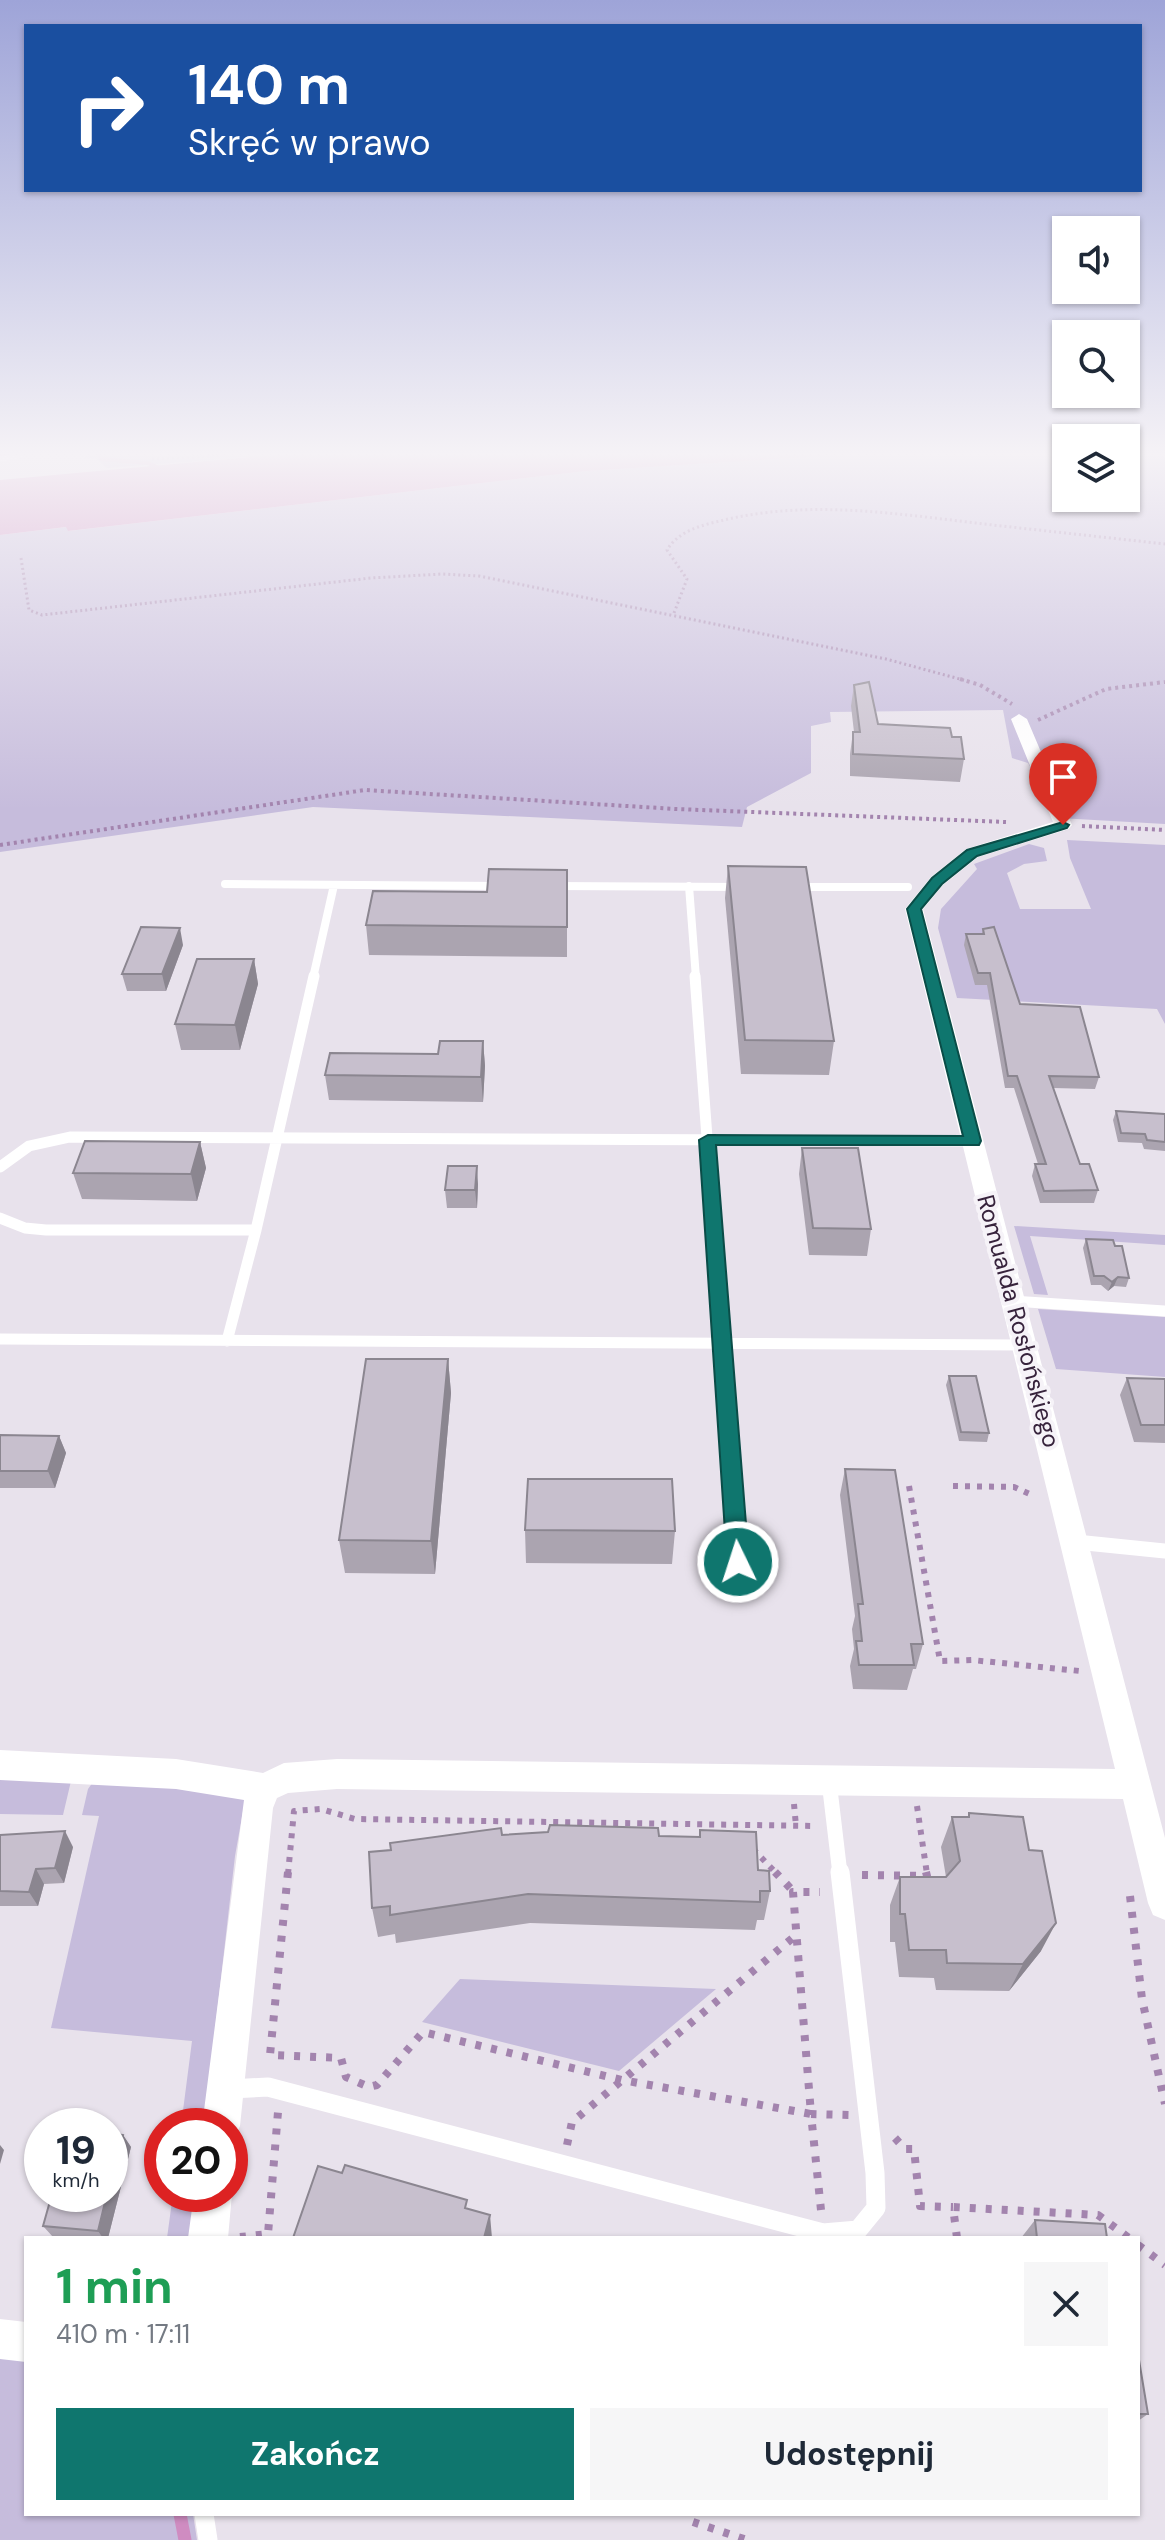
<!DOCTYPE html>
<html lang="pl">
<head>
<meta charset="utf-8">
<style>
  body { margin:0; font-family:"DM Sans",sans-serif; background:#f6f6f7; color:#1f2937; height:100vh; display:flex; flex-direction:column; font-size:30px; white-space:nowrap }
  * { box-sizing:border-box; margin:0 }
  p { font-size:26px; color:#747a83 }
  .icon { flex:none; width:44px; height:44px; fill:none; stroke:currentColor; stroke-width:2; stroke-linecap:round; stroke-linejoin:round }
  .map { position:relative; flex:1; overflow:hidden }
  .drawer { position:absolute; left:24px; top:2236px; width:1116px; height:280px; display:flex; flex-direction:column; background:#fff; border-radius:0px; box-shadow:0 2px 6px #0004 }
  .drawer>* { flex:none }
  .top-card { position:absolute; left:24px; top:24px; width:1118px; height:168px; border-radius:0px; box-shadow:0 2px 6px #0004; background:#1a4fa0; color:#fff; overflow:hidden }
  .fabs { position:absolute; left:1052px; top:216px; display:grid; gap:16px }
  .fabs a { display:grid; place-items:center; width:88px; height:88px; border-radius:0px; background:#fff; box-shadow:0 2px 6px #0004; font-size:40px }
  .speed { position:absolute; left:24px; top:2108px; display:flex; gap:16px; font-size:40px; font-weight:700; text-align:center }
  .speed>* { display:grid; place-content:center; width:104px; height:104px; border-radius:50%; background:#fff; box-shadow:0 2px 6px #0004; line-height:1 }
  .speed small { font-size:20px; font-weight:400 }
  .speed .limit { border:12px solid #d22; background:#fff; color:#111 }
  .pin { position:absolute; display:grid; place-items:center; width:68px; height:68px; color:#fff; margin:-82px -34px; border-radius:50% 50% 50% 0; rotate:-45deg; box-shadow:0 0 8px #0007 }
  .pin .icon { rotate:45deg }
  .me { position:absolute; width:88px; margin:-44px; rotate:356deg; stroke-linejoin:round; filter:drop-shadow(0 0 6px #0008) }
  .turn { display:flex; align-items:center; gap:28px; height:168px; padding:0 32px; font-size:36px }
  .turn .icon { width:104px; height:104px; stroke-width:2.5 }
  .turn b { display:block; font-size:56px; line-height:68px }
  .round { display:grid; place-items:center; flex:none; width:84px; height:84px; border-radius:0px; background:#f6f6f7 }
  .summary { display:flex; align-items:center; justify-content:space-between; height:136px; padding:0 32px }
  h1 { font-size:48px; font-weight:700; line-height:60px; color:#1e9e55 }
  .action { display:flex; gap:16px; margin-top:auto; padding:16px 32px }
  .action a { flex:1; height:92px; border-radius:0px; background:#0f766e; color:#fff; font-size:32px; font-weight:700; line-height:92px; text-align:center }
  .action a+a { background:#f6f6f7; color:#1f2937 }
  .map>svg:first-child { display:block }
  .green { fill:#c6bcdc }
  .water { fill:#cf8cc1 }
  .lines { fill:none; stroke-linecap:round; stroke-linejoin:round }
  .stream-far1 { stroke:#cf8cc1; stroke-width:4 }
  .stream { stroke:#cf8cc1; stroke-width:13 }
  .path-far3 { stroke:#a384ae; stroke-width:3; stroke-dasharray:2 3; stroke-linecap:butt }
  .path-far2 { stroke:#a384ae; stroke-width:4; stroke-dasharray:3 4; stroke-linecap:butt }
  .path-far1 { stroke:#a384ae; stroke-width:6; stroke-dasharray:5 7; stroke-linecap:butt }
  .path { stroke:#a384ae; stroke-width:8; stroke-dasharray:6 10; stroke-linecap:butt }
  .lane-far3 { stroke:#fff; stroke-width:8 }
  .lane-far2 { stroke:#fff; stroke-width:11 }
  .lane-far1 { stroke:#fff; stroke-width:15 }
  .lane { stroke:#fff; stroke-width:19 }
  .street { fill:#fff; fill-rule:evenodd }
  .wall { fill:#aba4b0 }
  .shaded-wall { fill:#8b8690 }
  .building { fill:#c7bfcd; stroke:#8b8690; stroke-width:2 }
  .route { fill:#0f766e; stroke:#0a4d48; stroke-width:2 }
  .labels { text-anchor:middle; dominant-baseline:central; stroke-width:8; stroke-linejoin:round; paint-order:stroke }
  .street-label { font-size:24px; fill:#37233c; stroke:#f6f3f8 }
</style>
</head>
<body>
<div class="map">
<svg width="1165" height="2540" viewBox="0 0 1165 2540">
  <rect width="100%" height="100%" fill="#e8e2ec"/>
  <path class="green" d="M87 455H273L107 468 95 458H84Z
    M839 455H1066V498H1126V455L1165 457V824L1059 818 1028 763 1012 758 1003 710 830 712 831 722 811 726V773L747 807 742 827 313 807 0 852V535L67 527 69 531 586 471Z
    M1067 840 1165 845V1024L1157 1009 957 998 938 928 941 909 977 869 974 864 1029 844 1044 848 1047 861 1024 864 1007 873 1020 909H1091L1070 858Z
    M1014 1226 1165 1235V1245L1030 1236 1048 1295 1034 1294Z
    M1038 1309 1165 1317V1377L1056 1369Z
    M0 1771 71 1781 63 1815 0 1814Z
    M93 1782 224 1791 245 1800 235 1856 204 2126H181L192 2041 51 2028 99 1816 82 1815 88 1789Z
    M460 1979 716 1989 619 2071 422 2022Z
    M173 2194H196L191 2238H167Z
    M0 2355 26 2358V2514H193L197 2540H0Z"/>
  <path class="water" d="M273 455H839L586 471 68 531 66 527 0 535V480Z"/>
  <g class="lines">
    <path class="stream-far1" d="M100 455 101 459 148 463 161 469
      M0 456 6 455"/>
    <path class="stream" d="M180 2514 185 2540"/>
    <path class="path-far3" d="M152 459 228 455
      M21 558 29 610 42 615 371 578 442 574 479 576 886 659 967 681
      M674 613 687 579 667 550C679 530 703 525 724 520 816 498 909 516 1002 526 1056 532 1111 538 1165 544"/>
    <path class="path-far2" d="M960 679 980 685 1012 704
      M1038 720 1106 689 1165 682
      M1082 826 1165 830
      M0 845 365 790 676 809 1006 822"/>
    <path class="path-far1" d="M909 1486 940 1661 972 1660 1080 1671
      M953 1486 1014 1487 1034 1496
      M794 1804 796 1826
      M917 1806 927 1874
      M753 1849 777 1874
      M288 1874 294 1811 321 1809 355 1819 816 1826"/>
    <path class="path" d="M288 1872 270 2055 341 2058 346 2077 369 2087 377 2085 423 2032 622 2080 811 2114 793 1892H820
      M775 1872 793 1891
      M862 1875 927 1876 926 1872
      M1130 1896 1142 1999 1165 2104
      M895 2138 905 2149H914L920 2206 953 2207
      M567 2145 572 2122 795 1936
      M821 2210 811 2114 849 2115
      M240 2237 268 2234 278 2112
      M957 2238 953 2207 1098 2215 1129 2238
      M1138 2245 1165 2265
      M693 2522 747 2540"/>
    <path class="lane-far3" d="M225 884 502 886
      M552 886 742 887
      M689 886 696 978
      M792 887H908
      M313 978 334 885"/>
    <path class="lane-far2" d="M695 976 724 1366
      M0 1167 29 1146 70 1137 973 1141
      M0 1218 25 1228 46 1230H256
      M1013 1301 1165 1311
      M0 1339 1024 1345
      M227 1341 256 1230 314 976"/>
    <path class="lane-far1" d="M724 1364 738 1562
      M1076 1542 1165 1551
      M829 1781 840 1874"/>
    <path class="lane" d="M230 2089 268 2087 823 2233 858 2230 876 2208 875 2173 840 1872
      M204 2514 208 2540"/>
    <path class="street" d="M26 455 24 457 0 462V456Z
      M1019 714 1027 719 1072 825 1069 829 978 857 943 885 923 909 1165 1838V1920L1153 1915 1148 1903 1123 1799 337 1789 288 1793 277 1798 273 1808 240 2126 234 2139 230 2141V2126H202L244 1800 176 1789 0 1780V1750L176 1759 263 1773 284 1763 337 1759 1115 1769 905 909 931 877 966 849 1053 822 1011 719Z
      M230 2189 232 2194 228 2238H188L194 2194H230Z
      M0 2319 26 2322V2362L0 2359Z"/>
  </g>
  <path class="wall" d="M854 685 878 724 952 737 964 759 960 782 850 776V754L853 732H854L851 706Z
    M728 866 834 1041 829 1075 741 1074 725 898Z
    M567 870V957L369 955 366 925Z
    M983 929 1020 1004 1099 1077 1095 1089 1053 1088 1080 1164 1098 1190 1094 1203H1040L1032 1176 1035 1164H1038L1014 1088H1005L987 985H975L964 945 966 934H982Z
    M183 945 166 991H127L122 974Z
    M254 959 258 984 240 1050H181L175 1024Z
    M483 1041 485 1066 483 1102 329 1100 325 1075 438 1054Z
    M1116 1111 1165 1114V1151L1144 1149 1142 1143 1118 1142 1113 1120Z
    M200 1142 206 1168 197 1201 82 1199 73 1173Z
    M802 1148 871 1229 867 1256 809 1255 799 1174Z
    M478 1184 477 1208H447L445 1190Z
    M1086 1239 1115 1246 1129 1278 1126 1287 1114 1286 1108 1291 1101 1285H1091L1083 1248Z
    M448 1359 451 1393 435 1574 345 1573 339 1540Z
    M949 1376 989 1433 987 1442 959 1441 946 1385Z
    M1127 1378 1165 1379V1443L1134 1442 1120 1395Z
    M0 1435 59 1436 66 1453 55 1488H0Z
    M845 1469 923 1644 916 1669H913L907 1690 853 1689 850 1666 854 1649 852 1629 855 1616 840 1495Z
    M525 1530 675 1531 672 1564 526 1563Z
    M969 1813 1041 1951 1009 1991 936 1990 934 1978 899 1977 895 1942H890V1905L900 1877H946L941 1847 952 1817H968Z
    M700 1830 758 1870 770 1891 764 1920H757L755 1930 530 1923 396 1943 395 1934 378 1937 372 1908 502 1835 699 1837Z
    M0 1835 73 1847 64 1883 44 1884 38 1906H0Z
    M123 2135 131 2147 108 2238H67L53 2237 43 2226Z
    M1035 2220 1107 2238H1021Z
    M1138 2354 1148 2414 1138 2421Z"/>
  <path class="shaded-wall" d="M180 928 183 945 166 991 162 974Z
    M254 959 258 984 240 1050 235 1025Z
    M483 1041 485 1066 483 1102 481 1077Z
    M200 1142 206 1168 197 1201 191 1174Z
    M477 1166 478 1184 477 1208 475 1190Z
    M1118 1277 1114 1286 1108 1291 1112 1282Z
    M448 1359 451 1393 435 1574 431 1541Z
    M59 1436 66 1453 55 1488 48 1471Z
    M65 1831 73 1847 64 1883 55 1868Z
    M36 1869 44 1884 38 1906 29 1892Z
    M1056 1923 1041 1951 1009 1991 1023 1964Z
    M123 2135 131 2147 108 2238H103L98 2231 107 2194H110V2184Z
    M0 2145 4 2150 0 2164Z
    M490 2215 492 2238H484Z"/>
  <path class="building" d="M869 682 878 724 950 728 952 737H961L964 759 853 754V732H860L854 685Z
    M728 866 806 867 834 1041 745 1040Z
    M489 869 567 870V927L366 925 373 891 487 892Z
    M141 927 180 928 162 974H122Z
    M994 927 1020 1004 1080 1007 1099 1077 1049 1076 1080 1164H1089L1098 1190 1044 1191 1035 1164H1046L1017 1076H1008L990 973H978L966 934H984L983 929Z
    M197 959H254L235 1025 175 1024Z
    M440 1041H483L481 1077 325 1075 330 1053 438 1054Z
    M1116 1111 1165 1114V1142L1147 1140 1145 1134 1121 1133Z
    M85 1141 200 1142 191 1174 73 1173Z
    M802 1148H858L871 1229 813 1228Z
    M448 1166H477L475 1190H445Z
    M1086 1239 1113 1240 1115 1246H1122L1129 1278 1118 1277 1112 1282 1104 1276H1094Z
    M366 1359H448L431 1541 339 1540Z
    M949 1376H976L989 1433 961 1432Z
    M1127 1378 1165 1379V1425H1141Z
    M0 1435 59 1436 48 1471H0Z
    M845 1469 895 1470 923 1644H911L914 1665H859L856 1641H862L858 1604H863Z
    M528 1479H672L675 1531 525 1530Z
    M969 1813 1023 1817 1029 1850 1042 1851 1056 1923 1023 1964 947 1963 946 1950H909L905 1914H900V1877H946L960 1861 952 1817H969Z
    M550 1825 658 1828 659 1836 700 1837V1830L756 1832 758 1870 769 1871 770 1891H760V1902L528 1894 390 1915V1906L372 1908 369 1852 391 1850 390 1843 501 1828 502 1835 548 1832Z
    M65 1831 55 1868 36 1869 29 1892 0 1891V1835Z
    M110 2133 123 2135 110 2184Z
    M345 2165 467 2200 465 2208 490 2215 484 2238H293L318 2166 342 2173Z
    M52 2194H107L98 2231 43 2226Z
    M1035 2220 1105 2224 1107 2238H1037Z
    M1138 2354 1148 2414H1138Z"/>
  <linearGradient id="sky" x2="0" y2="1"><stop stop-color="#9ea4d8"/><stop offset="0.56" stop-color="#f5f2f6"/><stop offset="1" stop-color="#f5f2f6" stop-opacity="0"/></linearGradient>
  <rect width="1165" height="810" fill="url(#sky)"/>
  <path class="route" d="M1063 822 1069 825 1067 828 977 856 942 884 921 909 981 1141 979 1145H716L749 1562 746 1568 738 1571 731 1568 727 1562 699 1140 708 1135 963 1136 907 909 932 878 967 850Z"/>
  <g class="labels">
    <g class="street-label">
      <text transform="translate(1019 1321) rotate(75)">Romualda Rosłońskiego</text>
    </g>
  </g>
</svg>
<div class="fabs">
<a><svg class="icon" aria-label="sound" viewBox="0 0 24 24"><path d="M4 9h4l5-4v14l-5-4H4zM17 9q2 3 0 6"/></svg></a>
<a><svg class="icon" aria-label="search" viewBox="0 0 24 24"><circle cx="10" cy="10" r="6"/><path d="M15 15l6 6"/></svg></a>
<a><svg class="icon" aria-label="layers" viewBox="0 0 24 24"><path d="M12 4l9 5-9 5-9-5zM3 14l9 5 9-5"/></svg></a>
</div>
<div class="speed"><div>19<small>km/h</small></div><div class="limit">20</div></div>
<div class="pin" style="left:1063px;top:825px;background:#d93025"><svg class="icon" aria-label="arrive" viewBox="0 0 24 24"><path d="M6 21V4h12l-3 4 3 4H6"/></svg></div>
<svg class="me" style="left:738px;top:1562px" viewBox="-20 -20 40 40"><circle r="17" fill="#0f766e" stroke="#fff" stroke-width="3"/><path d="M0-11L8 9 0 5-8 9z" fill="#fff"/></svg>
<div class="top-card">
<div class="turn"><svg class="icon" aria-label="right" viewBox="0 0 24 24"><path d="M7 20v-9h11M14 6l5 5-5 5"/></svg><div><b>140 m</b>Skręć w prawo</div></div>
</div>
<section class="drawer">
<div class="summary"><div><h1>1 min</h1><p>410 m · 17:11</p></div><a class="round"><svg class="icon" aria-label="close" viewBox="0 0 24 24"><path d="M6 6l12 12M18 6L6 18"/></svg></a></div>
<div class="action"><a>Zakończ</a><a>Udostępnij</a></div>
</section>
</div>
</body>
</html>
